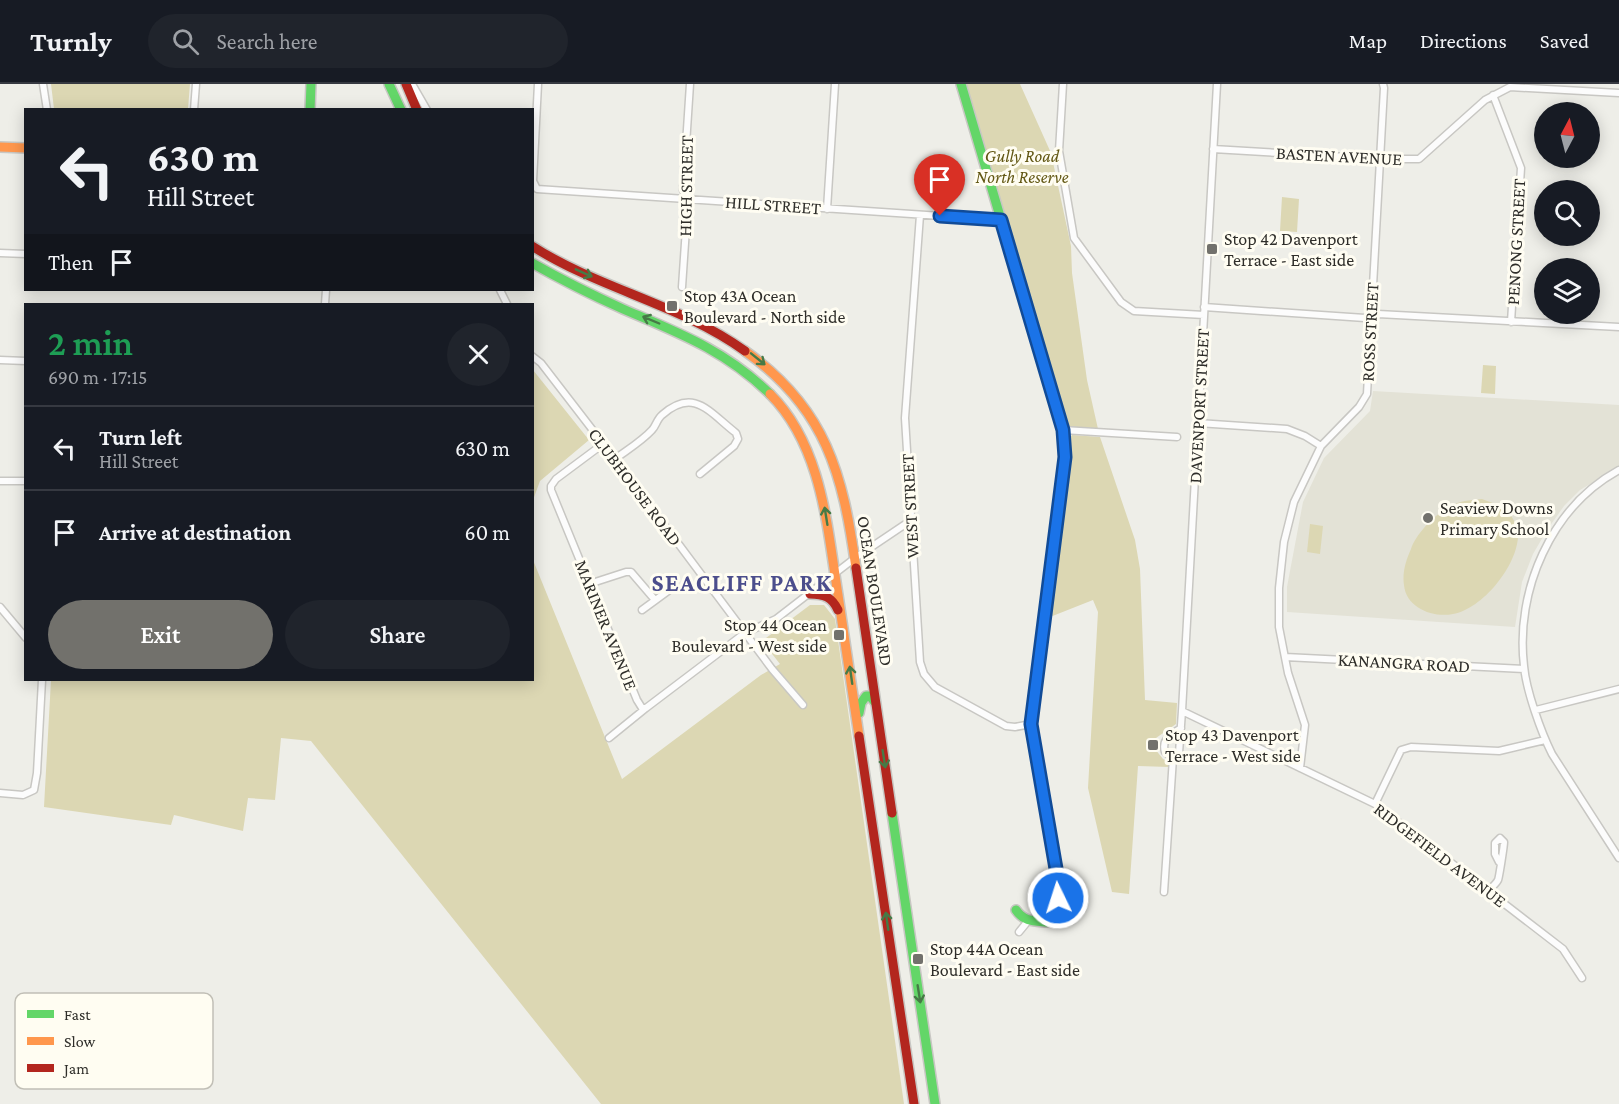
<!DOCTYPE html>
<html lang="en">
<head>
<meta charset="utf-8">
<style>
  body { margin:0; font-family:"Crimson Pro",serif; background:#20242c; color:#f1f3f6; height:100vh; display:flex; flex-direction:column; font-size:22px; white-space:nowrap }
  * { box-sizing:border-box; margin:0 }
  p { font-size:20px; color:#9ea1a6 }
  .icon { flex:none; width:33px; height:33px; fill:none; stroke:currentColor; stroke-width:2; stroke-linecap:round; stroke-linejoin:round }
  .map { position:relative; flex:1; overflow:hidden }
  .side { position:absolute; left:24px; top:219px; width:510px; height:378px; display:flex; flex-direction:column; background:#171b24; border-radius:0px; box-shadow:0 3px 15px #0003 }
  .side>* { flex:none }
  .top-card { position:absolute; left:24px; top:24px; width:510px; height:183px; border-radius:0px; box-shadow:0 3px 15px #0003; background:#171b24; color:#f1f3f6; overflow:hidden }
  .needle { width:39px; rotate:7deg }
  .fabs { position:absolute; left:1534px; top:18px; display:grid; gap:12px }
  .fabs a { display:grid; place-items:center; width:66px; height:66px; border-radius:50%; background:#171b24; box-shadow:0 3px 15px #0003; font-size:30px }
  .pin { position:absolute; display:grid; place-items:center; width:51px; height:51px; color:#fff; margin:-62px -26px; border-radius:50% 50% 50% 0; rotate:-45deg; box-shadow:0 0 6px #0007 }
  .pin .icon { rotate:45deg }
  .me { position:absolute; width:66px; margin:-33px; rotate:356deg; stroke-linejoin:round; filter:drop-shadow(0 0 4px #0008) }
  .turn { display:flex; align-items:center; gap:21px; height:126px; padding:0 24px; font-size:27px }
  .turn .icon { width:78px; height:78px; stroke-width:2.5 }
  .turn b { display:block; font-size:42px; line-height:51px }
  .then { display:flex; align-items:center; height:57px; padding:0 24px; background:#0003; gap:12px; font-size:22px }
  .round { display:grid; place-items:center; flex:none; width:63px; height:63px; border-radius:32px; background:#20242c }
  .summary { display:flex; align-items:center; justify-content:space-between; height:102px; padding:0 24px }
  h1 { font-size:36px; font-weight:600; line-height:45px; color:#1e9e55 }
  .cta { display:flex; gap:12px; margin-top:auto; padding:12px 24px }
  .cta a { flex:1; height:69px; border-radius:36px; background:#72716c; color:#fff; font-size:24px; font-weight:600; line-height:69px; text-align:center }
  .cta a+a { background:#20242c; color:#f1f3f6 }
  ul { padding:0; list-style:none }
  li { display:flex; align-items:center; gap:18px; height:84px; padding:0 24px; border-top:2px solid #363941 }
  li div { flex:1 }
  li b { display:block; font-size:22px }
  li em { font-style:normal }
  header { display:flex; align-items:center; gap:36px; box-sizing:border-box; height:84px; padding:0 30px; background:#171b24; border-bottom:2px solid #363941 }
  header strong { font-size:28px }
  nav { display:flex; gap:33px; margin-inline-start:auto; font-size:21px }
  .search { width:420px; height:54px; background:#20242c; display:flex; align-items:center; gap:15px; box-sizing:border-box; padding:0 21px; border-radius:33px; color:#9ea1a6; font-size:22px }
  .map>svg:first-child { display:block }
  .built { fill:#e3e2d6 }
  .green { fill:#dcd7b3 }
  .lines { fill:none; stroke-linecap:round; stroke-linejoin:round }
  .street-casing { stroke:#c8c7c3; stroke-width:9 }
  .fast-casing { stroke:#c8c7c3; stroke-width:12 }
  .slow-casing { stroke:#c8c7c3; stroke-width:12 }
  .jam-casing { stroke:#c8c7c3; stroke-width:12 }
  .street { stroke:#fcfcfc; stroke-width:6 }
  .fast { stroke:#63d668; stroke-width:9 }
  .slow { stroke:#ff974d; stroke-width:9 }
  .jam { stroke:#b3261e; stroke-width:9 }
  .oneway { stroke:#467a46 }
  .route-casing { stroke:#114b97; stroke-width:15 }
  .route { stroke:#1a73e8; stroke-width:10 }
  .poi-dot { fill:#72716c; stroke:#fffdf2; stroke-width:2 }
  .labels { text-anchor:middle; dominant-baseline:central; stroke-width:6; stroke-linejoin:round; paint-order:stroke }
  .park-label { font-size:18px; font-style:italic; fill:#625713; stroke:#fffdf2 }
  .street-label { font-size:18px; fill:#2f2e2a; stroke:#fffdf2 }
  .poi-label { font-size:18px; fill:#2f2e2a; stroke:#fffdf2; text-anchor:start }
  .district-label { font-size:24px; font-weight:bold; letter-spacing:1.5px; fill:#4c4e8c; stroke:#fffdf2 }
  .key { fill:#fffdf2; stroke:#c1bfb6; stroke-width:1.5 }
  .key-label { font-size:16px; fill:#2f2e2a }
</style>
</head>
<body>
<header>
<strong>Turnly</strong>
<div class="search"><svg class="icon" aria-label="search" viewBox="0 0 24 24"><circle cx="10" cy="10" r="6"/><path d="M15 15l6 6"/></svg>Search here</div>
<nav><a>Map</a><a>Directions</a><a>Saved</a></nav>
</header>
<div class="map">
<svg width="1619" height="1020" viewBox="0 0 1619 1020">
  <rect width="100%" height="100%" fill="#eeeee8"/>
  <path class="built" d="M1373 307 1619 321V383L1580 406 1564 422 1547 446 1533 470 1522 498 1515 543 1287 528V503L1303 418 1324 374 1370 327Z"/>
  <path class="green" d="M51 0H190L188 25H54Z
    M965 0H1020L1051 69 1071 162 1072 189 1087 296 1098 345 1065 342Z
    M1282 113 1299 115 1297 148 1280 147Z
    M1483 281 1496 282 1495 310 1481 309Z
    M533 286 589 356 540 397 533 416Z
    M1072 351 1100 353 1135 456 1140 485 1145 616 1177 619 1176 640 1156 654 1155 665 1163 675 1169 678V683L1138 682 1129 810 1112 808 1088 704 1098 528 1093 516 1050 533 1070 378 1068 356Z
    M1482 415 1506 424C1510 430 1518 441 1518 448 1520 479 1483 525 1453 530 1433 534 1406 524 1404 501 1402 489 1406 476 1411 465 1416 449 1439 426 1455 420 1463 416 1474 416 1482 415Z
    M1310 440 1323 442 1320 470 1307 468Z
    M533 476 622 695 761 591 780 580 762 557 810 521H824L835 535 904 1020H601L311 657 281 654 275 716 248 714 243 747 174 731 171 741 44 723 51 596H532Z"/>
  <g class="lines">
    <g class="street-casing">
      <path id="street" d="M43 0 47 26
        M412 0 427 26
        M538 0 533 97 537 105 1001 136
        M1063 0 1059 67 1074 154 1121 218 1134 227 1204 231
        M1493 11 1521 84 1511 238
        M194 26 196 0
        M1213 65 1380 75H1419L1485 16 1510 3 1619 9
        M827 125 835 0
        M920 131 905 334 920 578 924 590 935 603 1006 642 1015 643 1031 640
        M0 169 26 170
        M682 203 688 115 683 106 690 0
        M500 206 507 220
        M325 220 326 206
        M1204 223 1365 234 1378 230 1619 243
        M532 272 541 279 615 375 772 585 803 621
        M0 276 26 277
        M1198 339 1287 345 1305 352 1321 362
        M1063 346 1177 353
        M603 360 556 395 551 402V406L637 616 642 624H646L745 549 776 535 855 474 910 437
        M615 375C627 366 642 357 652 346 656 342 657 335 662 331 694 303 709 328 736 349L738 355 734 362 700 390
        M1619 386C1551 423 1515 507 1524 582 1526 606 1541 648 1552 670L1619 774
        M0 397H26
        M589 500 626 488H631L655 516
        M0 523 26 554
        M642 526 672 504
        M1285 573 1524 585
        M1536 626 1619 605
        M1182 627 1375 720 1563 865 1582 894
        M609 654 646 624
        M1173 674 1179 669 1182 627 1217 0
        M1300 684 1305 641 1288 589 1279 543V504L1284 458 1294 418 1321 362 1359 323 1367 310 1384 4 1383 0
        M0 709 23 711 34 706 37 689 42 596
        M1375 720 1401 666 1411 663 1499 667 1545 656
        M1488 807C1491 804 1496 800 1498 796 1499 794 1504 762 1504 758L1500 754 1495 759V770L1499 778
        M1164 808 1173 674 1165 668C1161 655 1171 651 1181 644
        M1019 848 1028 837"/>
    </g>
    <g class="fast-casing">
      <path id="fast" d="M389 0 401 26
        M961 0 1063 346 1064 380
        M310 26 311 0
        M532 179C562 196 592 211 623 225 679 249 725 266 770 310
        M859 629 861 619 866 612H870L875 618
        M892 729 935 1020
        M1016 826C1024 838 1034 837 1047 838L1057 830 1059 802 1031 640 1035 606"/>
    </g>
    <g class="slow-casing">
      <path id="slow" d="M0 63 26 64
        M745 267C826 324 843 390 856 484
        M770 310C822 362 827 442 838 511 845 558 852 605 859 652"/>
    </g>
    <g class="jam-casing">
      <path id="jam" d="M406 0 417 26
        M532 162C599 205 680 220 745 267
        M856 484 892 729
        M810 510C824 510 832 513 838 526
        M1035 606 1064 380
        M859 652 914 1020"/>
    </g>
    <use href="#street" class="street"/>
    <use href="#fast" class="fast"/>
    <use href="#slow" class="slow"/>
    <use href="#jam" class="jam"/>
  </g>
  <defs><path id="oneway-shaft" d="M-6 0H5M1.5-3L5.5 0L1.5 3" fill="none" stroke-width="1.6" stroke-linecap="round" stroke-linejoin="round" transform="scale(1.5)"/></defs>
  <g class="oneway">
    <use href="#oneway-shaft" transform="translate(584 189) rotate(24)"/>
    <use href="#oneway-shaft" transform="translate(651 236) rotate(-157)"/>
    <use href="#oneway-shaft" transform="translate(758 275) rotate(39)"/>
    <use href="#oneway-shaft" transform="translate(826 432) rotate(-99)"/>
    <use href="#oneway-shaft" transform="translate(851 591) rotate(-98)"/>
    <use href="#oneway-shaft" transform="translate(884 675) rotate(81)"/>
    <use href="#oneway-shaft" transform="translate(887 837) rotate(-98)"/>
    <use href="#oneway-shaft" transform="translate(919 910) rotate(81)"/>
  </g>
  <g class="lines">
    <g class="route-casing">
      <path id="route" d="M940 132 1001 136 1063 346 1065 373 1031 640 1059 802 1058 814"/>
    </g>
    <use href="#route" class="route"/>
  </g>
  <g class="poi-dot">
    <rect x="1206" y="159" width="12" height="12" rx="3"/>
    <rect x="666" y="216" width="12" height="12" rx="3"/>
    <circle cx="1428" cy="434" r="6"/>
    <rect x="833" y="545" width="12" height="12" rx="3"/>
    <rect x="1147" y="655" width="12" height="12" rx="3"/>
    <rect x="912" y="869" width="12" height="12" rx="3"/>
  </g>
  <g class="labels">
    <g class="park-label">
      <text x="1022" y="72">Gully Road<tspan x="1022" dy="21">North Reserve</tspan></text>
    </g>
    <g class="street-label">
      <text transform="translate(1339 72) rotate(3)">BASTEN AVENUE</text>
      <text transform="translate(686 102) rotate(-89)">HIGH STREET</text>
      <text transform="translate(773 121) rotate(4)">HILL STREET</text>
      <text transform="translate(1516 158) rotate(-87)">PENONG STREET</text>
      <text transform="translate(1370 248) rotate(-87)">ROSS STREET</text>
      <text transform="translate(1199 322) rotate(-87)">DAVENPORT STREET</text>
      <text transform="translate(635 403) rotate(53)">CLUBHOUSE ROAD</text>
      <text transform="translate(910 422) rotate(-93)">WEST STREET</text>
      <text transform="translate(875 507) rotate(81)">OCEAN BOULEVARD</text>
      <text transform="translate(606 541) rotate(68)">MARINER AVENUE</text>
      <text transform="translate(1404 579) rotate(3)">KANANGRA ROAD</text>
      <text transform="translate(1440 771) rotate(37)">RIDGEFIELD AVENUE</text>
    </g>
    <g class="poi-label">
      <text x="1224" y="155">Stop 42 Davenport<tspan x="1224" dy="21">Terrace - East side</tspan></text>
      <text x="684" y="212">Stop 43A Ocean<tspan x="684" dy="21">Boulevard - North side</tspan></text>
      <text x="1440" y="424">Seaview Downs<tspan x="1440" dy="21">Primary School</tspan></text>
      <text x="827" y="541" text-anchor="end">Stop 44 Ocean<tspan x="827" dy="21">Boulevard - West side</tspan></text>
      <text x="1165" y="651">Stop 43 Davenport<tspan x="1165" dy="21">Terrace - West side</tspan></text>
      <text x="930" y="865">Stop 44A Ocean<tspan x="930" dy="21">Boulevard - East side</tspan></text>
    </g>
    <g class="district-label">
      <text x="742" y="498">SEACLIFF PARK</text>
    </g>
  </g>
  <rect x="15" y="909" width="198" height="96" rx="9" class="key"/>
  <rect x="27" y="926" width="27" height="8" fill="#63d668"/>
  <rect x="27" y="953" width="27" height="8" fill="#ff974d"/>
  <rect x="27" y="980" width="27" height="8" fill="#b3261e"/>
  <g class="key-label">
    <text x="64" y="936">Fast</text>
    <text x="64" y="963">Slow</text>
    <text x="64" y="990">Jam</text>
  </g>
</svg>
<div class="fabs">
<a><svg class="needle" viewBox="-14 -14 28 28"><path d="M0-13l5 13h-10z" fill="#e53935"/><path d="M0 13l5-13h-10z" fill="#9ea1a6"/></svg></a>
<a><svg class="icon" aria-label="search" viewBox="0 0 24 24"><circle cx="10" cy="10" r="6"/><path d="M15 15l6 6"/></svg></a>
<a><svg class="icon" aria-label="layers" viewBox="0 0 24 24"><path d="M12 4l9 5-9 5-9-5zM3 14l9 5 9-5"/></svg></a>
</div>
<div class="pin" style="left:940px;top:132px;background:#d93025"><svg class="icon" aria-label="arrive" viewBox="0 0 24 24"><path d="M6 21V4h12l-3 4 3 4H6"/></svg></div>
<svg class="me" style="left:1058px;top:814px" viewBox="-20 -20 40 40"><circle r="17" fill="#1a73e8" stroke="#fff" stroke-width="3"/><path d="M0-11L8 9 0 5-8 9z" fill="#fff"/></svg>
<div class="top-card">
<div class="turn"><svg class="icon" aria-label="left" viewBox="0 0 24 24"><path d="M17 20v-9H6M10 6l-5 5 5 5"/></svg><div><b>630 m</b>Hill Street</div></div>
<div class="then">Then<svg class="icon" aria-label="arrive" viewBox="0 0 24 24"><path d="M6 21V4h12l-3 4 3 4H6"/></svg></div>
</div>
<section class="side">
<div class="summary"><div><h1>2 min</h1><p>690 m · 17:15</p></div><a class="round"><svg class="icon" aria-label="close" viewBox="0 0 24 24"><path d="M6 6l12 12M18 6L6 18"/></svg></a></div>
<ul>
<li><svg class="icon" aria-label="left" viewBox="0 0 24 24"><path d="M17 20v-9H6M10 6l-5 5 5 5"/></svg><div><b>Turn left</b><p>Hill Street</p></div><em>630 m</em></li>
<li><svg class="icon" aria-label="arrive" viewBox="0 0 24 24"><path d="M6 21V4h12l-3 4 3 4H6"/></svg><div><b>Arrive at destination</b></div><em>60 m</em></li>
</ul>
<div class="cta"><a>Exit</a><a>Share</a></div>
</section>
</div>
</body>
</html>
